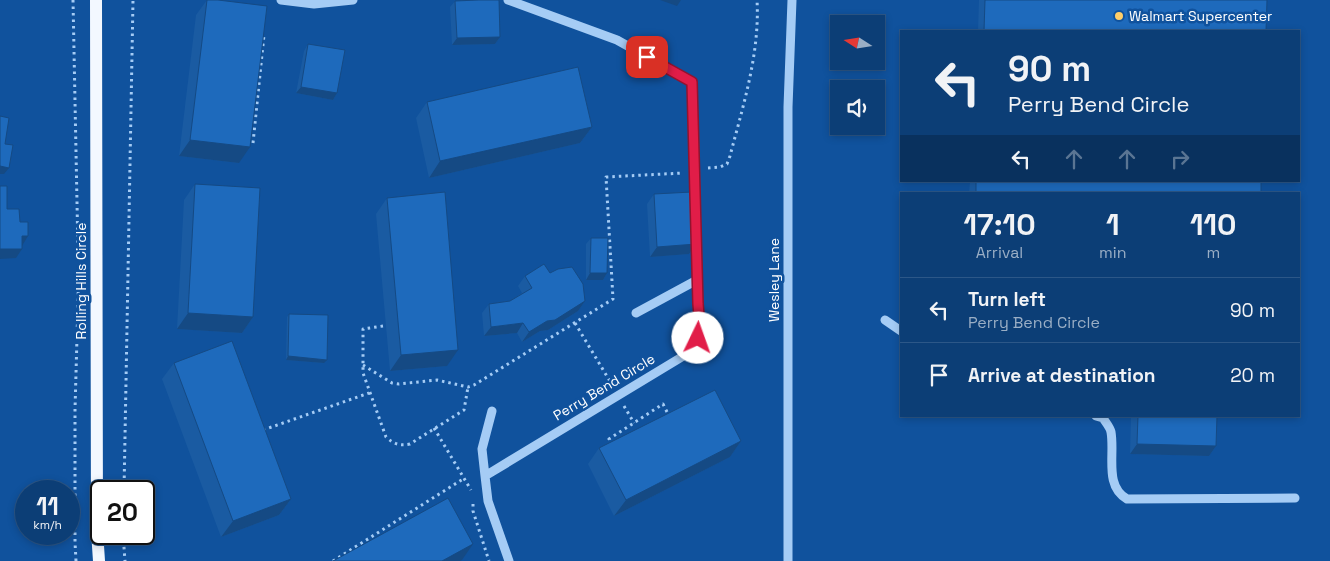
<!DOCTYPE html>
<html lang="en">
<head>
<meta charset="utf-8">
<style>
  body { margin:0; font-family:"Space Grotesk",sans-serif; background:#1a497e; color:#f1f3f6; height:100vh; display:flex; flex-direction:column; font-size:19px; white-space:nowrap }
  * { box-sizing:border-box; margin:0 }
  p { font-size:16px; color:#9aaec5 }
  .icon { flex:none; width:28px; height:28px; fill:none; stroke:currentColor; stroke-width:2; stroke-linecap:round; stroke-linejoin:round }
  .map { position:relative; flex:1; overflow:hidden }
  .side { position:absolute; left:900px; top:192px; width:400px; height:225px; display:flex; flex-direction:column; background:#0c3e76; border-radius:0px; box-shadow:0 2px 8px #0003,0 0 0 1px #2c5788 }
  .side>* { flex:none }
  .guide { position:absolute; left:900px; top:30px; width:400px; height:152px; border-radius:0px; box-shadow:0 2px 8px #0003,0 0 0 1px #2c5788; background:#0c3e76; color:#f1f3f6; overflow:hidden }
  .needle { width:32px; rotate:282deg }
  .buttons { position:absolute; left:830px; top:15px; display:grid; gap:10px }
  .buttons a { display:grid; place-items:center; width:55px; height:55px; border-radius:0px; background:#0c3e76; box-shadow:0 2px 8px #0003,0 0 0 1px #2c5788; font-size:25px }
  .speed { position:absolute; left:15px; top:480px; display:flex; gap:10px; font-size:25px; font-weight:700; text-align:center }
  .speed>* { display:grid; place-content:center; width:65px; height:65px; border-radius:50%; background:#0c3e76; box-shadow:0 2px 8px #0003,0 0 0 1px #2c5788; line-height:1 }
  .speed small { font-size:12px; font-weight:400 }
  .speed .limit { border:2px solid #111; border-radius:8px; background:#fff; color:#111 }
  .pin { position:absolute; display:grid; place-items:center; width:42px; height:42px; color:#fff; margin:-21px; border-radius:10px; box-shadow:0 2px 8px #0006 }
  .me { position:absolute; width:55px; margin:-28px; rotate:3deg; stroke-linejoin:round; filter:drop-shadow(0 0 4px #0008) }
  .turn { display:flex; align-items:center; gap:18px; height:105px; padding:0 25px; font-size:22px }
  .turn .icon { width:65px; height:65px; stroke-width:2.5 }
  .turn b { display:block; font-size:35px; line-height:42px }
  .lanes { display:flex; align-items:center; height:48px; padding:0 25px; background:#0003; justify-content:center; gap:25px; direction:ltr }
  .lanes .off { opacity:.35 }
  .eta { display:flex; justify-content:space-evenly; align-items:center; height:85px; text-align:center }
  .eta b { font-size:30px; font-weight:700; line-height:35px }
  ul { padding:0; list-style:none }
  li { display:flex; align-items:center; gap:15px; height:65px; padding:0 25px; border-top:1px solid #2c5788 }
  li div { flex:1 }
  li b { display:block; font-size:19px }
  li em { font-style:normal }
  .map>svg:first-child { display:block }
  .lines { fill:none; stroke-linecap:round; stroke-linejoin:round }
  .path { stroke:#a5ccf5; stroke-width:3; stroke-dasharray:2.5 4; stroke-linecap:butt }
  .minor { stroke:#a5ccf5; stroke-width:9 }
  .major { stroke:#f3f8ff; stroke-width:12 }
  .wall { fill:#1a5ba2 }
  .shaded-wall { fill:#154a84 }
  .building { fill:#1e6abc; stroke:#154a84 }
  .route-casing { stroke:#92132f; stroke-width:12 }
  .route { stroke:#e11d48; stroke-width:9 }
  .poi-dot { fill:#ffce69; stroke:#10529d; stroke-width:2 }
  .labels { text-anchor:middle; dominant-baseline:central; stroke-width:5; stroke-linejoin:round; paint-order:stroke }
  .poi-label { font-size:14px; fill:#fff; stroke:#10529d; text-anchor:start }
  .street-label { font-size:14px; fill:#fff; stroke:#10529d }
</style>
</head>
<body>
<div class="map">
<svg width="1330" height="561" viewBox="0 0 1330 561">
  <rect width="100%" height="100%" fill="#10529d"/>
  <g class="lines">
    <path class="path" d="M73 0 78 253
      M253 143 264 35
      M708 168 720 167 727 164 730 156C743 106 760 53 757 0
      M575 323 611 383
      M383 326 363 329V373L386 437C394 444 399 446 410 444L464 410 468 387
      M363 365 392 383 399 384 437 380 468 387 474 385 613 299 606 177 683 173
      M624 406 634 423
      M434 428 471 490
      M263 430 369 393
      M613 445 609 439 663 404 668 414
      M124 491 133 0
      M473 504V511L489 561
      M123 534 125 561
      M76 561 75 542V410L79 264
      M333 561 463 479"/>
    <path class="minor" d="M281 0 314 4 353 0
      M508 0 617 40 692 82 698 304 700 327 695 349 485 476 488 501 509 561
      M636 313 697 280
      M885 320 901 331
      M1096 416 1103 418C1106 423 1110 427 1111 432 1115 455 1104 486 1127 499L1295 498
      M485 476 482 449 492 411
      M788 561V107L792 0"/>
    <path class="major" d="M96 0 97 531 99 561"/>
  </g>
  <path class="wall" d="M207 0H218L239 163 179 156 196 15Z
    M979 0H1267L1266 31H978Z
    M455 1 500 37 495 44 452 45 450 7Z
    M308 44 337 93 333 100 296 93 304 51Z
    M427 102 592 127 580 143 429 178 416 118Z
    M962 181H1261V194H969L970 181Z
    M195 184 253 317 242 333 177 329 184 200Z
    M654 194 696 244 689 254 650 257 647 204Z
    M387 198 447 366 390 371 376 214Z
    M591 238 607 273 603 280H586V244Z
    M550 273 585 301 578 311 548 330 540 331 522 342 517 333 484 336 482 313 489 304 510 301 522 293 518 286 525 276Z
    M289 314 324 363 286 360 287 317Z
    M174 363 291 499 279 515 221 537 162 379Z
    M1131 416H1217L1216 446 1209 456 1130 454Z
    M741 441 730 457 614 516 588 464 599 448Z"/>
  <path class="shaded-wall" d="M660 0H681L677 6Z
    M500 37 495 44 452 45 457 38Z
    M301 87 337 93 333 100 296 93Z
    M592 127 580 143 429 178 440 161Z
    M190 140 250 147 239 163 179 156Z
    M0 166 9 168 4 174H0Z
    M22 236H28L22 246Z
    M696 244 689 254 650 257 657 247Z
    M0 249H22L16 258 0 259Z
    M590 273H607L603 280H586Z
    M585 301 578 311 548 330 540 331 522 342 529 332 547 321Z
    M188 313 253 317 242 333 177 329Z
    M523 323 517 333 484 336 491 327Z
    M458 350 447 366 390 371 401 355Z
    M288 356 327 360 324 363 286 360Z
    M741 441 730 457 614 516 626 500Z
    M1137 444 1216 446 1209 456 1130 454Z
    M291 499 279 515 221 537 233 521Z
    M473 544 462 560 460 561H442Z"/>
  <path class="building" d="M207 0H218L267 6 250 147 190 140Z
    M478 0H499L500 37 457 38 455 1Z
    M985 0H1267L1266 31H984Z
    M308 44 345 50 337 93 301 87Z
    M578 67 592 127 440 161 427 102Z
    M0 116 9 118 5 144 13 145 9 168 0 166Z
    M976 181H1261V194H976Z
    M195 184 260 188 253 317 188 313Z
    M0 186H7V209H19L20 222H28V236H22V249H0Z
    M445 192 458 350 401 355 387 198Z
    M692 192 696 244 657 247 654 194Z
    M591 238H608L607 273H590Z
    M544 264 550 273 558 269 572 267 583 284 585 301 555 320 547 321 529 332 523 323 491 327 489 304 510 301 532 288 525 276Z
    M289 314 328 315 327 360 288 356Z
    M232 341 291 499 233 521 174 363Z
    M715 390 741 441 626 500 599 448Z
    M1138 416H1217L1216 446 1137 444Z
    M448 498 473 544 442 561H333Z"/>
  <g class="lines">
    <g class="route-casing">
      <path id="route" d="M647 57 692 82 698 304 700 327 698 338"/>
    </g>
    <use href="#route" class="route"/>
  </g>
  <circle class="poi-dot" cx="1119" cy="16" r="5"/>
  <g class="labels">
    <g class="poi-label">
      <text x="1129" y="16">Walmart Supercenter</text>
    </g>
    <g class="street-label">
      <text transform="translate(774 280) rotate(-90)">Wesley Lane</text>
      <text transform="translate(81 281) rotate(-90)">Rolling Hills Circle</text>
      <text transform="translate(604 387) rotate(-31)">Perry Bend Circle</text>
    </g>
  </g>
</svg>
<div class="buttons">
<a><svg class="needle" viewBox="-14 -14 28 28"><path d="M0-13l5 13h-10z" fill="#e53935"/><path d="M0 13l5-13h-10z" fill="#9aaec5"/></svg></a>
<a><svg class="icon" aria-label="sound" viewBox="0 0 24 24"><path d="M4 9h4l5-4v14l-5-4H4zM17 9q2 3 0 6"/></svg></a>
</div>
<div class="speed"><div>11<small>km/h</small></div><div class="limit">20</div></div>
<div class="pin" style="left:647px;top:57px;background:#d93025"><svg class="icon" aria-label="arrive" viewBox="0 0 24 24"><path d="M6 21V4h12l-3 4 3 4H6"/></svg></div>
<svg class="me" style="left:698px;top:338px" viewBox="-20 -20 40 40"><circle r="19" fill="#fff"/><path d="M0-13L10 11 0 6-10 11z" fill="#e11d48"/></svg>
<div class="guide">
<div class="turn"><svg class="icon" aria-label="left" viewBox="0 0 24 24"><path d="M17 20v-9H6M10 6l-5 5 5 5"/></svg><div><b>90 m</b>Perry Bend Circle</div></div>
<div class="lanes"><svg class="icon" aria-label="left" viewBox="0 0 24 24"><path d="M17 20v-9H6M10 6l-5 5 5 5"/></svg><svg class="icon off" aria-label="ahead" viewBox="0 0 24 24"><path d="M12 20V5M6 11l6-6 6 6"/></svg><svg class="icon off" aria-label="ahead" viewBox="0 0 24 24"><path d="M12 20V5M6 11l6-6 6 6"/></svg><svg class="icon off" aria-label="right" viewBox="0 0 24 24"><path d="M7 20v-9h11M14 6l5 5-5 5"/></svg></div>
</div>
<section class="side">
<div class="eta">
<div><b>17:10</b><p>Arrival</p></div>
<div><b>1</b><p>min</p></div>
<div><b>110</b><p>m</p></div>
</div>
<ul>
<li><svg class="icon" aria-label="left" viewBox="0 0 24 24"><path d="M17 20v-9H6M10 6l-5 5 5 5"/></svg><div><b>Turn left</b><p>Perry Bend Circle</p></div><em>90 m</em></li>
<li><svg class="icon" aria-label="arrive" viewBox="0 0 24 24"><path d="M6 21V4h12l-3 4 3 4H6"/></svg><div><b>Arrive at destination</b></div><em>20 m</em></li>
</ul>
</section>
</div>
</body>
</html>
